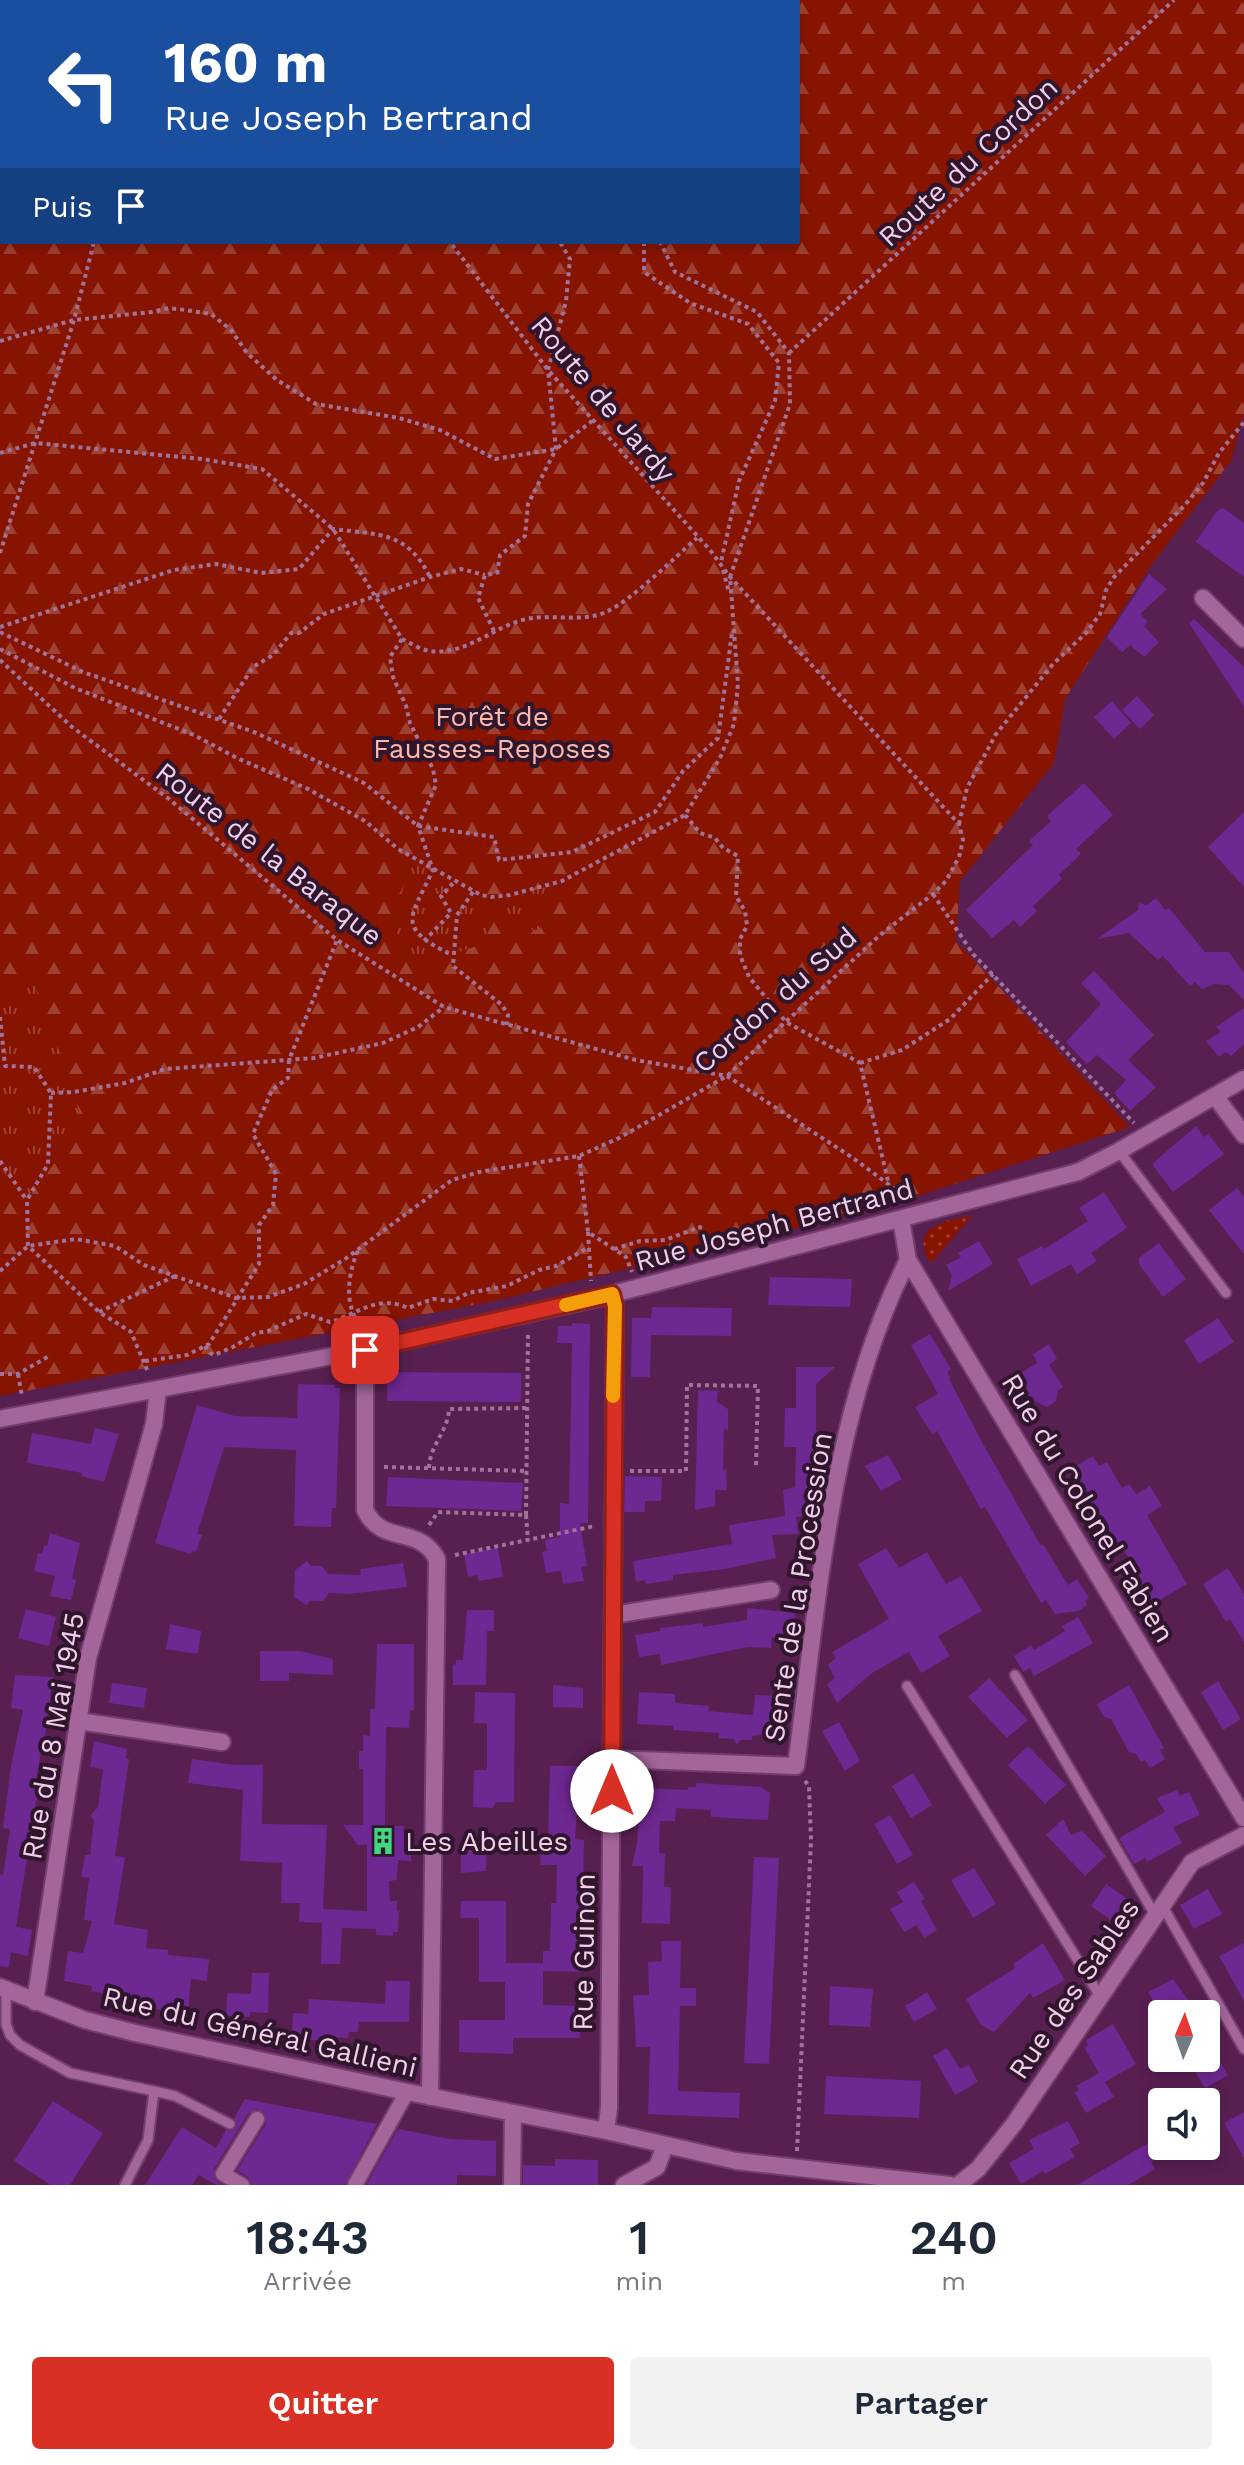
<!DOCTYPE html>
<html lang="fr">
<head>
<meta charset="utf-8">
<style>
  body { margin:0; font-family:"Work Sans",sans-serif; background:#f2f2f3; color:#1f2937; height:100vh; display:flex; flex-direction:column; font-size:30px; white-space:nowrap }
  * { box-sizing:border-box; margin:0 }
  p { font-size:26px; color:#747a83 }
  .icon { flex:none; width:44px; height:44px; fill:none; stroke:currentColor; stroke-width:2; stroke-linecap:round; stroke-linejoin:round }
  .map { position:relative; height:2185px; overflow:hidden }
  .details { display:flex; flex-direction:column; background:#fff; flex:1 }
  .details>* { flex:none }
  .guide { position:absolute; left:0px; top:0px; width:800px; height:244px; box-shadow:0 4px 12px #0003; background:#1a4fa0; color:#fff; overflow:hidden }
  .needle { width:52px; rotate:2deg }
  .tools { position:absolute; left:1148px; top:2000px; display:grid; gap:16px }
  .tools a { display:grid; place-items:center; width:72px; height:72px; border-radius:8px; background:#fff; box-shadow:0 4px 12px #0003; font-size:40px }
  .pin { position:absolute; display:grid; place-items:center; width:68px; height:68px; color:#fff; margin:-34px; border-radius:16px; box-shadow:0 4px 12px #0006 }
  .me { position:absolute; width:88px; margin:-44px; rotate:0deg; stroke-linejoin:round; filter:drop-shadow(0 0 6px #0008) }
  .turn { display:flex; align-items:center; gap:28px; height:168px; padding:0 32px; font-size:36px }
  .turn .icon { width:104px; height:104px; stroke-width:2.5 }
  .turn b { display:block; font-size:56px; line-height:68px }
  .then { display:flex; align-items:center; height:76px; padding:0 32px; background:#0003; gap:16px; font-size:30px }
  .eta { display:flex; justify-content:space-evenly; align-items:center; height:136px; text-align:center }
  .eta b { font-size:48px; font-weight:600; line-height:56px }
  .action { display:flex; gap:16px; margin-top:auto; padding:16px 32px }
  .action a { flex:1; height:92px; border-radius:8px; background:#d93025; color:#fff; font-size:32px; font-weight:600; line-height:92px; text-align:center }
  .action a+a { background:#f2f2f3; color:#1f2937 }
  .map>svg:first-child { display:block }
  .grass { fill:url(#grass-dots) }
  .forest { fill:url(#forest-firs); fill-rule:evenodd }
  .park { fill:url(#park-tufts) }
  .building { fill:#6e2891 }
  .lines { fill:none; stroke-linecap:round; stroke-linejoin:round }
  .service-casing { stroke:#723f6c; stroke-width:13 }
  .pedestrian-casing { stroke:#723f6c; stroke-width:18 }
  .minor-casing { stroke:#723f6c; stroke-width:20 }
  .path { stroke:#a1739b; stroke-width:4; stroke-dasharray:4 4; stroke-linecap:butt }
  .service { stroke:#a4659b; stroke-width:9 }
  .pedestrian { stroke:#a4659b; stroke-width:14 }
  .minor { stroke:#a4659b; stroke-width:16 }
  .route-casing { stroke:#8d1f18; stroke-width:20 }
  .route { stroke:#d93025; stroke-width:14 }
  .slow { stroke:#f59e0b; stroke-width:14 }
  .labels { text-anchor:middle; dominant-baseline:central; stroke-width:8; stroke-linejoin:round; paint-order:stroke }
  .street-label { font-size:28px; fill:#f1cfeb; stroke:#2f162c }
  .park-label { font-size:28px; fill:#fbb9ab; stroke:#2f162c }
  .poi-label { font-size:28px; fill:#f1cfeb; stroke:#2f162c; text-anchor:start }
</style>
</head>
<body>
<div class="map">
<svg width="1244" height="2185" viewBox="0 0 1244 2185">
  <defs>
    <pattern id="grass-dots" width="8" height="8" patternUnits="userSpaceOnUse" patternTransform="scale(2)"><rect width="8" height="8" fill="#871400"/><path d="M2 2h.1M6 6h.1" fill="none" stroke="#9e4032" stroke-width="1.8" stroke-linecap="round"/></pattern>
    <pattern id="forest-firs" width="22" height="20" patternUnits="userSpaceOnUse" patternTransform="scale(2)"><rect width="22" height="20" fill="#871400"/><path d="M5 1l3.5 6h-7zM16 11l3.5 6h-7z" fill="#9e4032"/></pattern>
    <pattern id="park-tufts" width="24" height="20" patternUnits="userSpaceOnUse" patternTransform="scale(2)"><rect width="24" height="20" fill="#871400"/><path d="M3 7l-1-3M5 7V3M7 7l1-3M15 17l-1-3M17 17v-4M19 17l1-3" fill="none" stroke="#9e4032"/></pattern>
  </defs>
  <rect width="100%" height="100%" fill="#581f51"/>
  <path class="grass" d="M973 1215 931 1263C908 1226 944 1222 973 1215Z"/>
  <path class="forest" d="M0 0H1244V413L1231 461 1152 564 1065 699 1054 763 960 881 956 941 1130 1127 880 1208 489 1302 0 1396ZM2 2H798V242H2Z"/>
  <path class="park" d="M411 860 480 897C503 901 523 893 545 887L549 904 545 924 537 930 520 929 494 902C492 910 489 933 486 938 481 945 472 948 464 950 438 959 399 967 395 927 394 911 408 878 411 860Z
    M0 976 33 981 74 1092 82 1126 27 1200 0 1194Z"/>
  <path class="building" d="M1223 508 1244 523V577L1196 542 1217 511Z
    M1149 574 1167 589 1140 614 1148 622 1144 626 1159 642 1144 657 1130 645 1122 652 1107 637Z
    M1194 619 1244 667V707L1189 623Z
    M1137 696 1154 715 1140 729 1122 710Z
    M1112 701 1131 723 1114 739 1094 717Z
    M1084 783 1113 815 1076 849 1081 854 1059 875 1062 879 1033 906 1037 911 1020 927 1014 920 992 938 966 910 1033 845 1029 841 1051 821 1047 816Z
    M1244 812V887L1208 847Z
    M1156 898 1165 910 1169 908 1205 952H1229L1244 973V1000L1229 985 1215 984 1202 989 1195 982 1190 986 1163 956 1158 960 1129 933 1097 939 1138 910 1139 903 1147 905Z
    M1094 971 1154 1035 1128 1060 1156 1087 1130 1111 1114 1093 1126 1080 1097 1055 1087 1064 1066 1042 1101 1004 1081 983Z
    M1244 1008V1044L1231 1056 1226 1052 1219 1057 1206 1041 1221 1032 1216 1027Z
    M1196 1126 1204 1137 1208 1134 1224 1154 1173 1192 1152 1164Z
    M1237 1188 1244 1197V1254L1209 1210Z
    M1104 1192 1127 1228 1091 1253 1097 1261 1077 1274 1071 1264 1031 1286 1017 1259 1042 1246 1044 1249 1088 1221 1079 1208Z
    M979 1241 993 1264 948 1291 952 1275 946 1265 961 1257 958 1253Z
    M1159 1243 1186 1279 1163 1297 1139 1264V1258Z
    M770 1277 852 1279 850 1307 768 1305Z
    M652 1307 732 1308 731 1336 651 1335 650 1377H631L632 1318H651Z
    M1218 1318 1234 1342 1199 1364 1184 1340Z
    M572 1323 590 1324 588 1523H580L587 1566 581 1567 584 1581 563 1584 561 1571 546 1573 542 1552 547 1551 545 1540 560 1537V1503L569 1504 572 1343H557L558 1326H572Z
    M930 1334 951 1369 947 1372 951 1378 949 1379 983 1444 1041 1546 1043 1544 1068 1585 1077 1579 1089 1598 1085 1601 1087 1605 1078 1611 1055 1614 1046 1600 1041 1603 985 1507 981 1509 937 1431 932 1434 915 1407 938 1394 911 1345Z
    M1049 1344 1057 1359 1049 1365 1063 1387 1058 1390 1056 1401 1047 1407 1036 1402 1032 1396 1029 1398 1015 1377 1037 1363 1033 1354Z
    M796 1367H835L816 1384V1466H811L813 1494H806L808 1516 796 1517 798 1534 772 1535 776 1558 725 1569 673 1575V1580L646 1584 645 1580 636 1582 633 1561 732 1544 729 1525 785 1516 783 1490 795 1487 796 1447H784L785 1408H796Z
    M387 1372 521 1373V1402L387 1401Z
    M298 1384 335 1385V1388H340L336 1508H332L331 1527 294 1526 296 1450 224 1447 197 1534 202 1535 196 1552 192 1551 191 1554 155 1543 197 1405 235 1416 297 1418Z
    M698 1390 718 1391 717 1402 728 1409V1430L724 1429 723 1470 726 1469 727 1490H715V1506L695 1510Z
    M95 1428 119 1434 104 1482 81 1476 82 1473 27 1463 32 1433 91 1444Z
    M888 1455 902 1479 881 1491 865 1466Z
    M1093 1456 1099 1466 1107 1462 1122 1488 1129 1484 1136 1494 1150 1486 1162 1506 1147 1515 1187 1584 1150 1606 1134 1578 1140 1574 1107 1527 1105 1528 1069 1470Z
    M625 1476 662 1477 661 1501H645V1512H624Z
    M388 1477 523 1483 521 1511 386 1506Z
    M50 1533 80 1543 72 1579 76 1580 71 1600 50 1596 55 1576 34 1571 38 1553 42 1554 44 1545 47 1546Z
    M498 1548 503 1577 479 1581 477 1575 468 1577 464 1554Z
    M886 1548 899 1568 927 1552 946 1584 961 1576 982 1611 938 1636 950 1656 921 1673 909 1652 872 1673 837 1703 827 1684 835 1678 828 1665 836 1658 832 1652 889 1619 858 1564Z
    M307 1561 311 1566H322L328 1574 361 1575 360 1569 403 1563 407 1587 350 1594 329 1593 323 1601H310L306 1605 294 1597 295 1570Z
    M1228 1568 1244 1594V1642L1230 1619 1226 1622 1203 1584Z
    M747 1608 795 1613 792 1640 772 1637 771 1648 748 1647 661 1665 660 1654 639 1657 635 1635 660 1631V1628L703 1623V1627L747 1620Z
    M26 1609 56 1617 49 1646 18 1638Z
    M467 1610H494V1631H487L486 1685H453V1665L456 1664V1660H463Z
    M1078 1617 1093 1643 1034 1676 1030 1668 1023 1672 1014 1656 1031 1645 1034 1650 1065 1631 1062 1626Z
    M170 1624 201 1631 198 1654 166 1649Z
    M377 1644H414V1710H410L409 1728 386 1727 385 1826H404L403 1833H411V1861L398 1860 397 1880 389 1881 390 1901H397V1911H399L398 1932H393V1936L376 1935V1929L342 1928 340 1964H321L322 1923 299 1922 300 1903H281L282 1863 240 1861 243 1790 188 1783 192 1759 235 1765H263L262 1824 327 1825 323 1909 367 1911V1845H358L343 1825H363V1769H359V1751H363V1735L370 1736V1709H375Z
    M260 1651H300L333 1659V1675L289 1673V1681H260Z
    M15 1675 53 1677 44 1744H42L37 1776 40 1777 16 1927 32 1930 28 1956 11 1952 9 1967 0 1966V1874L3 1875 10 1829 3 1828 11 1766 23 1710 11 1708Z
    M989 1678 1028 1720 1007 1738 968 1697Z
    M1218 1681 1241 1719 1223 1730 1201 1692Z
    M112 1683 147 1688 144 1708 109 1703Z
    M553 1685 583 1688V1708L553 1707Z
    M1129 1685 1164 1748 1160 1750 1165 1759 1150 1768 1145 1760 1141 1762 1136 1754 1129 1752 1111 1719 1104 1717 1097 1704Z
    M475 1692 515 1693 514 1802H496L493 1808 473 1807 474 1770H487V1723H474Z
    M639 1692 675 1694V1703L709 1706 708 1711 753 1715 755 1695 776 1696V1706L781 1707 780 1726 772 1725 762 1735 752 1736V1740H741L737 1744 733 1739 719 1738V1733L673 1730V1726L637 1724Z
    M839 1722 860 1761 845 1771 822 1731Z
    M94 1741 127 1749 126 1759H129L115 1856 125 1857 114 1924 148 1930 146 1948 168 1950V1955L209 1959 207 1981 191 1979 188 2012 138 2008 139 1999 91 1991 92 1986 64 1981 68 1951 83 1953 92 1921 84 1920 89 1878 81 1877 85 1855H90L94 1820 90 1816 98 1807 103 1769 90 1767Z
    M1028 1746 1066 1785 1045 1804 1008 1765Z
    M550 1766H580L575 1839 584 1840 582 1952H586V1972L543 1971V1951H550L551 1903H556L557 1865H540L541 1839H548Z
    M913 1773 932 1805 911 1818 892 1786Z
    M696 1783 761 1787 770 1793 768 1820 711 1817V1810L676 1808 675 1821H660L659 1853 665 1854 664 1887H671L670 1924 642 1923 643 1866H632L637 1843 641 1788 688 1790V1787H696Z
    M1177 1790 1180 1796 1189 1792 1200 1815 1173 1827 1182 1843 1147 1862 1145 1858 1134 1864 1119 1838 1165 1812 1157 1798Z
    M890 1815 913 1855 897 1864 874 1824Z
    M1063 1819 1071 1835 1082 1831 1106 1856 1085 1876 1046 1835Z
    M461 1844H487L486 1871 461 1873Z
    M754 1857 779 1858 769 2064 744 2063Z
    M974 1868 996 1904 973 1918 951 1880Z
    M914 1882 925 1899 921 1901 937 1930 924 1938 917 1925 904 1932 890 1909 903 1902 897 1892Z
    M1106 1884 1130 1901 1115 1923 1091 1906Z
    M1208 1889 1222 1914 1194 1929 1180 1905Z
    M461 1901H506V1963H543V2005L585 2006V2028H580V2038H513V2054L459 2052V2020H505V1982H479V1918H460Z
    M661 1941H681L680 1988H696V2006H680L678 2091 740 2093 739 2118 648 2114 650 2047H636L633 1995H649L648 1962 662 1961Z
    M1043 1943 1065 1980 1033 1998 1030 1993 994 2032 981 2025 966 1999 1015 1968 1013 1964Z
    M1244 1943V2001L1219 1956Z
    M252 1973H269L268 2013 250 2012V2017L226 2016 227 1993 251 1994Z
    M1173 1979 1192 2005 1189 2007 1193 2014H1161L1148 1992Z
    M386 1981H410L409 2022H359L358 2032H349L348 2038 318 2037V2040H297L298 2032H292L293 2013 308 2014 309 1999 385 2004Z
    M830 1986 873 1989 870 2027 829 2025Z
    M927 1992 937 2009 914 2022 905 2006Z
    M1113 2024 1136 2064 1105 2082 1114 2097 1086 2113 1075 2093 1079 2090 1076 2086 1099 2073 1084 2047 1088 2045 1086 2040Z
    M947 2048 960 2069 969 2065 978 2082 955 2095 933 2056Z
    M1187 2058H1218L1228 2075 1205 2088Z
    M826 2076 921 2081 919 2118 824 2114Z
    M245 2099 377 2124 345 2185H252L248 2177 237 2170 266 2124 265 2114 257 2109 248 2114 214 2169V2178L222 2185H216L199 2175 192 2185H145L182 2127 216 2148 226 2130 231 2131 236 2128 237 2123 234 2118Z
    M53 2101 103 2133 70 2185H51L14 2161Z
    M1244 2112V2158L1224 2123Z
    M1068 2121 1080 2143 1070 2149 1075 2157 1045 2174 1043 2171 1021 2184 1009 2163 1034 2149 1029 2140Z
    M398 2129 451 2139 496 2141V2176L457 2175V2185H366Z
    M1162 2135V2156L1151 2162 1155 2169 1128 2185H1077Z
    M555 2159 598 2160V2185H523V2165L555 2166Z"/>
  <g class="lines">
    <g class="service-casing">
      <path id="service" d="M1119 1151 1226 1293
        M1015 1675 1155 1915
        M907 1686 1100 1996
        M1162 1905 1244 2049
        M6 1991V2024L10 2035 20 2045 70 2073 154 2091 148 2140 125 2185
        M154 2091 175 2096 230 2124"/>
    </g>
    <g class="pedestrian-casing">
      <path id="pedestrian" d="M242 2185 223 2174 257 2119
        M355 2185 407 2092"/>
    </g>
    <g class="minor-casing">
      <path id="minor" d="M1203 598 1244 639
        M1215 1096 1244 1135
        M901 1219 908 1260 1244 1818
        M365 1350V1510C382 1546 418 1524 437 1559L430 2097
        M0 1419 359 1351 594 1299 1078 1172 1119 1151 1244 1079
        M613 1615 771 1590
        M78 1721 222 1742
        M612 1759 796 1766C818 1601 831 1410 908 1260
        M0 1987 85 2020 135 2033 407 2092 606 2131 736 2161 950 2185
        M35 2002 88 1658 154 1424 158 1389
        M606 2131 609 2108 615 1306 612 1294
        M512 2185 513 2113
        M624 2185 657 2167 665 2145
        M958 2185 978 2169 1014 2124 1192 1862 1244 1835"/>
    </g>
    <path class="path" d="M237 0 239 2
      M635 0 636 2
      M22 2 26 0
      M157 2V0
      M558 2 559 0
      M0 13 2 12
      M644 242V272L690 303 748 324 779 363 775 401 739 481 721 562
      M0 341 74 320 152 312 169 308 185 310 211 314 231 330 247 353 277 380 316 404 399 418 440 430 495 459 556 449 592 421
      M789 353 1174 0
      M0 453 35 443 202 459 262 469 333 529 402 639 390 657 393 677 406 706 410 723 433 769 436 785 418 826 433 870C410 919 395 927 452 955
      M0 553 74 320 94 242
      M723 570 729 592
      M0 627 174 570 216 564 261 573 299 569 333 529C379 535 407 531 430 577
      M494 631 478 598 485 575 497 573 500 555 525 536 528 504 556 449 548 370 566 301 570 259 560 242
      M0 632 83 672 254 732 364 783 418 826 494 837 499 860 572 852 655 812 683 771 718 738 732 633
      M402 639C410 643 421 650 430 651 469 656 497 622 533 618 557 615 584 622 606 612 632 600 674 558 697 538
      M0 649 75 688 194 735 237 758 308 789 365 821 398 849 481 895 491 897 510 895 562 881 685 815 720 758 734 724 738 684 730 577 790 404 789 353 757 312 675 272 660 242
      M0 660 72 727 169 799 337 940 444 1007 636 1060 727 1076 853 1158 907 1198
      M219 719 253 667 273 655 291 633H299L324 614 430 577 461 569 485 575
      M685 815 700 833 715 838 723 848 738 856 736 896 745 911 747 926 740 939V955L749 977 786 1022 860 1063 889 1185
      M959 824 967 788 996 734 1053 664 1086 633 1100 614 1106 590 1114 577 1184 506 1203 483 1219 453 1244 422
      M473 892 457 915 453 966 502 1005 508 1015 507 1025
      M933 894 973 954 1134 1123
      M424 941 451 913 441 896 454 882
      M0 1017 5 1066 34 1067 51 1093 48 1164 27 1200 28 1246 99 1312 131 1332 148 1372
      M860 1063 902 1050 950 1019 993 974
      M51 1093 74 1092 125 1083 165 1069 314 1058 383 1043 418 1027 444 1007
      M579 1156 588 1232 626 1257 632 1272
      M0 1161 26 1199
      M588 1232 591 1281
      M614 1249 640 1241 665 1240 700 1227 705 1252
      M358 1251C350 1267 346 1293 352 1310 355 1318 359 1326 361 1335
      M0 1271 28 1246 76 1239 115 1246 144 1265 236 1298 268 1297 304 1284 345 1259 452 1180 479 1172 579 1156 619 1138 727 1076 880 935 933 894 946 881 959 857 963 840 959 824 730 577 710 550 548 370 450 242
      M99 1312 175 1276
      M205 1346 210 1353 214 1355 233 1347 256 1333 268 1331 306 1314 330 1322C358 1314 377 1294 408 1308L433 1299 453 1301 468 1293 507 1286 539 1270 556 1266 589 1247
      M145 1361 187 1355 209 1344 259 1264V1225L273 1205 276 1174 253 1134 272 1090 288 1078 289 1060 337 940
      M0 1374H18L51 1355
      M18 1374 22 1396
      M384 1467 527 1471
      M429 1468C430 1444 448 1432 449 1409L528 1408
      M630 1471H686L687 1385 758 1386 756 1466
      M526 1515 528 1540
      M429 1525 438 1512 526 1515 528 1332
      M455 1555 595 1526
      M797 2151 811 1840 809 1786 805 1781"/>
    <use href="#service" class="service"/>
    <use href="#pedestrian" class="pedestrian"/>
    <use href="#minor" class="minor"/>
  </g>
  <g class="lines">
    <g class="route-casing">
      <path id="route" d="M365 1350 612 1294 615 1306 612 1791"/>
    </g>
    <use href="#route" class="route"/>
    <path class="slow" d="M566 1305 612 1294 615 1306 613 1396"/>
  </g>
  <defs>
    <g id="building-bare" transform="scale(2.16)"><path d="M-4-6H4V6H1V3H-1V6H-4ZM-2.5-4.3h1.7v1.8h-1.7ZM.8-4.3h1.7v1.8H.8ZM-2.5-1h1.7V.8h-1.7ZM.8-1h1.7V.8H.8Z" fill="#41d77c" stroke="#2f162c" stroke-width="2.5" paint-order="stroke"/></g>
  </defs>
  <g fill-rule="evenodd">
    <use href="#building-bare" x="383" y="1841"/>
  </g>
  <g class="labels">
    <g class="street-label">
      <text transform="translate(968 162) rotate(-43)">Route du Cordon</text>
      <text transform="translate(603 399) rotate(50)">Route de Jardy</text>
      <text transform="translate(269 854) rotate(38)">Route de la Baraque</text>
      <text transform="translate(775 1000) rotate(-41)">Cordon du Sud</text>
      <text transform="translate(774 1225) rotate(-15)">Rue Joseph Bertrand</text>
      <text transform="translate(1088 1508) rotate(59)">Rue du Colonel Fabien</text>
      <text transform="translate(798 1587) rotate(-81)">Sente de la Procession</text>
      <text transform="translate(53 1736) rotate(-80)">Rue du 8 Mai 1945</text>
      <text transform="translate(584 1952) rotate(-89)">Rue Guinon</text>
      <text transform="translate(1074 1989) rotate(-56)">Rue des Sables</text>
      <text transform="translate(260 2032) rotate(13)">Rue du Général Gallieni</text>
    </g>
    <g class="park-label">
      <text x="492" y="716">Forêt de<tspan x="492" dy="32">Fausses-Reposes</tspan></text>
    </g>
    <g class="poi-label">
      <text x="405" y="1841">Les Abeilles</text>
    </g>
  </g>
</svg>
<div class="tools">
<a><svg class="needle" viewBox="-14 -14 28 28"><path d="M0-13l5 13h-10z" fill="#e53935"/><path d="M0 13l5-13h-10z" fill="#747a83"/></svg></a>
<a><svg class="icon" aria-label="sound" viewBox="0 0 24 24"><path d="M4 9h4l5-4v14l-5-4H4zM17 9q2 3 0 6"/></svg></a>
</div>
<div class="pin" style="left:365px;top:1350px;background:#d93025"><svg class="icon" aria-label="arrive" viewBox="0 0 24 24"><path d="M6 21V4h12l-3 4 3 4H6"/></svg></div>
<svg class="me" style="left:612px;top:1791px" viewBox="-20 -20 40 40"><circle r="19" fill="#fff"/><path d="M0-13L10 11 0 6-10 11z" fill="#d93025"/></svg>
<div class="guide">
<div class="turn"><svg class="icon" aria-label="left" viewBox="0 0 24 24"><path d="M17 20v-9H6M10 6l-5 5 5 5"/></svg><div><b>160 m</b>Rue Joseph Bertrand</div></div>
<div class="then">Puis<svg class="icon" aria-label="arrive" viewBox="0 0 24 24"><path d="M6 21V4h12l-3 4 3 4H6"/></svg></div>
</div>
</div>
<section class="details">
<div class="eta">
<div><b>18:43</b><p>Arrivée</p></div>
<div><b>1</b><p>min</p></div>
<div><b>240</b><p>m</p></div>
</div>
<div class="action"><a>Quitter</a><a>Partager</a></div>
</section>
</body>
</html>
